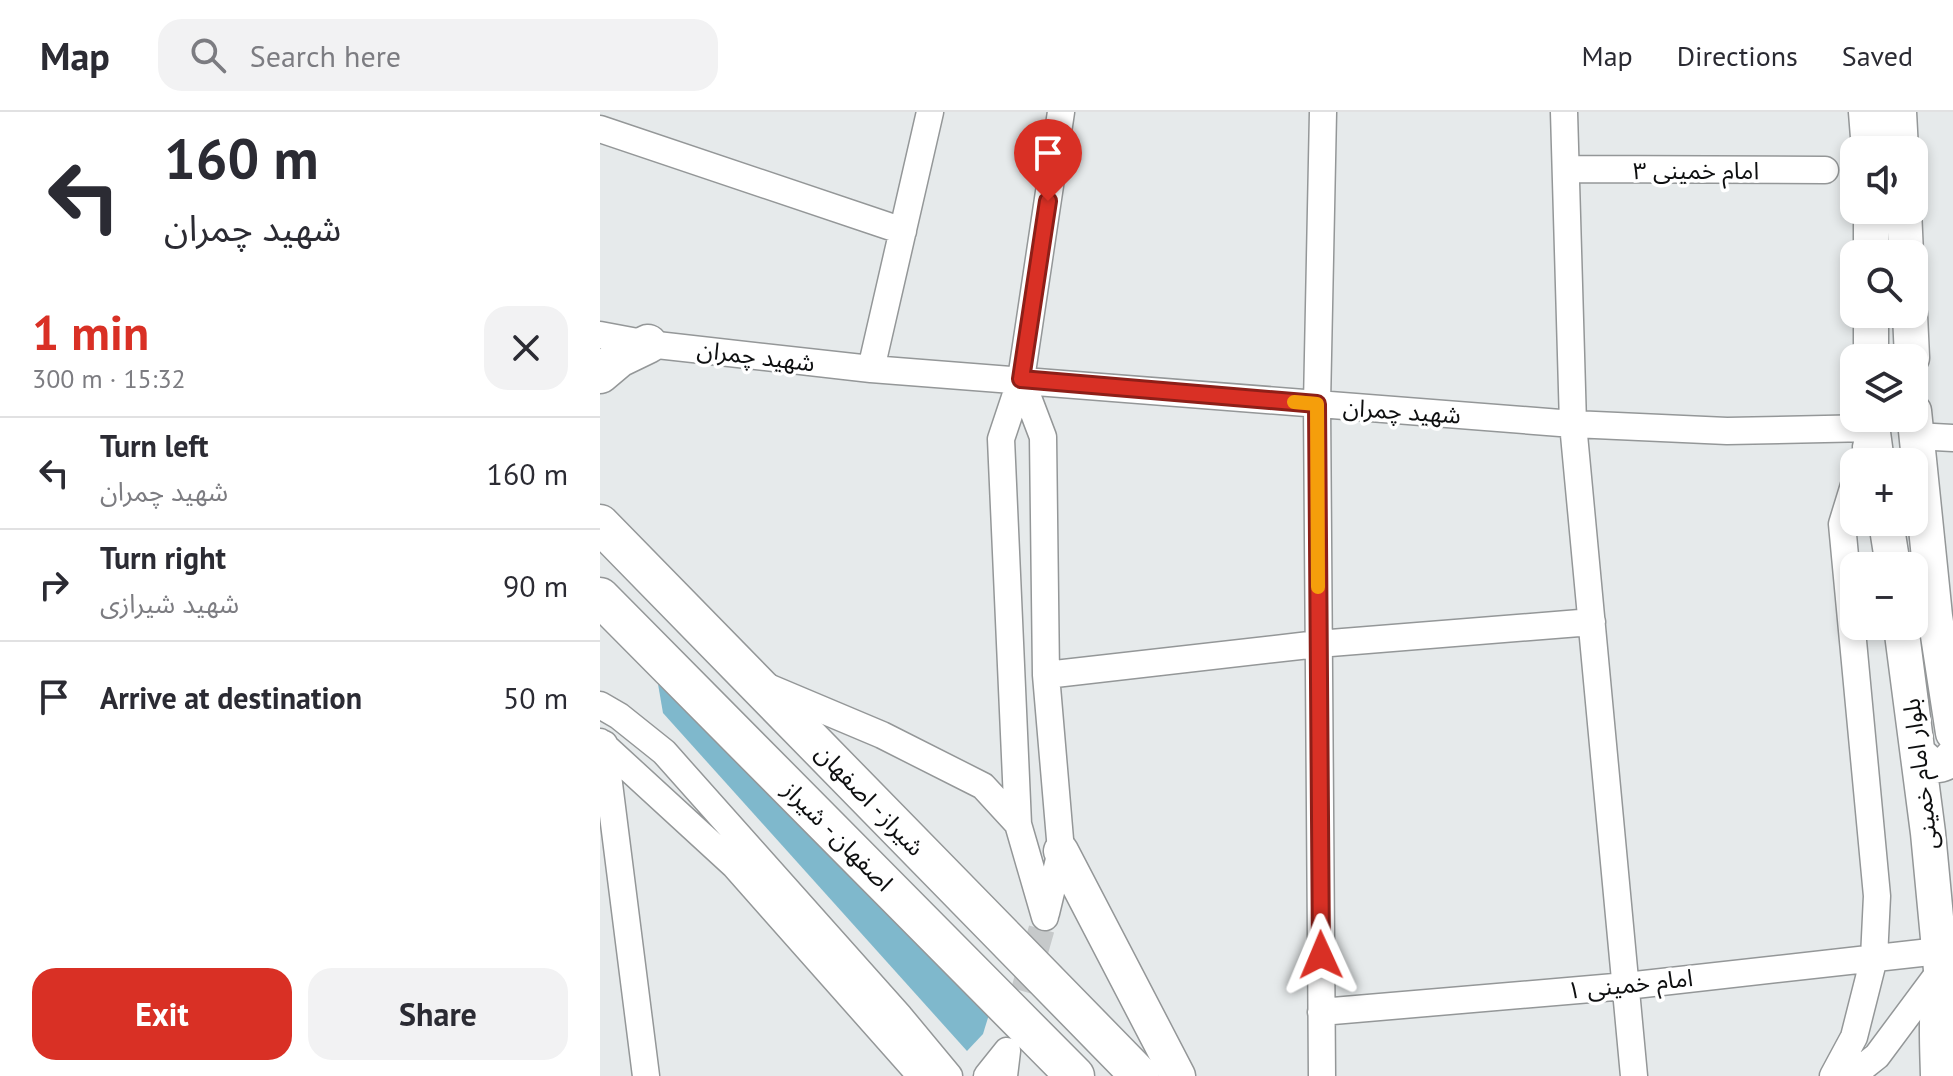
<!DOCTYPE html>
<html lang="en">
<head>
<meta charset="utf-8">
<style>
  body { margin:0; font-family:"PT Sans","Noto Sans Arabic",sans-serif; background:#f2f2f3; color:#2b2b33; height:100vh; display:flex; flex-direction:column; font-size:30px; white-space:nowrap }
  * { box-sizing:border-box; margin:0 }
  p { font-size:26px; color:#7c7c81 }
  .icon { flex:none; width:44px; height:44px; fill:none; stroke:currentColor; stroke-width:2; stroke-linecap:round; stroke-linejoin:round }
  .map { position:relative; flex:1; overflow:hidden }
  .drawer { display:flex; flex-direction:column; background:#fff; width:600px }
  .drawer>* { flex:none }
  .top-card { background:#fff; color:#2b2b33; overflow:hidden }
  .controls { position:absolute; left:1240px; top:24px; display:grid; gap:16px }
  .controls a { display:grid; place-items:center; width:88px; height:88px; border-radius:16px; background:#fff; box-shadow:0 4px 12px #0003; font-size:40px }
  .pin { position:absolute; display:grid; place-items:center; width:68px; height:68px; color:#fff; margin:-82px -34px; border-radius:50% 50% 50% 0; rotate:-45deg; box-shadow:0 0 8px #0007 }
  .pin .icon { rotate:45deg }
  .me { position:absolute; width:88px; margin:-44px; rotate:359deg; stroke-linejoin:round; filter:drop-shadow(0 0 6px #0008) }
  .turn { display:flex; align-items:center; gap:28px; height:168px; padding:0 32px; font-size:36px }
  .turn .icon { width:104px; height:104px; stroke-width:2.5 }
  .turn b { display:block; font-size:56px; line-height:68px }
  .round { display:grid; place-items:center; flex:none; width:84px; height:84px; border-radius:24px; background:#f2f2f3 }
  .overview { display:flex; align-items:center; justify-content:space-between; height:136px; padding:0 32px }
  h1 { font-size:48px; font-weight:800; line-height:60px; color:#d93025 }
  .primary-button { display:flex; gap:16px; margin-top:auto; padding:16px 32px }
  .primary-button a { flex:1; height:92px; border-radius:24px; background:#d93025; color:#fff; font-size:32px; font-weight:800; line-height:92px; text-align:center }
  .primary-button a+a { background:#f2f2f3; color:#2b2b33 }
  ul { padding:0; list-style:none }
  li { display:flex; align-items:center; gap:24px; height:112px; padding:0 32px; border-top:2px solid #e1e1e2 }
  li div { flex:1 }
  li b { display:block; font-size:30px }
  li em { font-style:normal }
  header { display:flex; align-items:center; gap:48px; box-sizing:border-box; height:112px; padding:0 40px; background:#fff; border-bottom:2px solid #e1e1e2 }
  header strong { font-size:38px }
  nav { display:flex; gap:44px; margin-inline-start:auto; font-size:28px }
  .search { width:560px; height:72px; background:#f2f2f3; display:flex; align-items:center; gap:20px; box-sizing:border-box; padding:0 28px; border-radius:24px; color:#7c7c81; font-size:30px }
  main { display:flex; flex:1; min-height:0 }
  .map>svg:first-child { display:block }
  .forest { fill:#7fb8cc }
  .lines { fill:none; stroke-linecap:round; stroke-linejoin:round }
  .minor-tunnel { stroke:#c6c9ca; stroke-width:26; stroke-dasharray:26 13; stroke-linecap:butt }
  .minor-casing { stroke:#949798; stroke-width:29 }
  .major-casing { stroke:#949798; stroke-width:37 }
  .highway-casing { stroke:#949798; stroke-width:41 }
  .minor { stroke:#fff; stroke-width:26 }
  .major { stroke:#fff; stroke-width:34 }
  .highway { stroke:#fff; stroke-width:38 }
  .route-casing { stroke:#8d1f18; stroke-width:20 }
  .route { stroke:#d93025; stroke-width:14 }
  .slow { stroke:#f59e0b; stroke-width:14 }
  .labels { text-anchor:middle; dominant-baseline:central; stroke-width:7; stroke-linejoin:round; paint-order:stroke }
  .street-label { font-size:24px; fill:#0e0f10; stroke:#fff }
</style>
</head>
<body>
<header>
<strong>Map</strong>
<div class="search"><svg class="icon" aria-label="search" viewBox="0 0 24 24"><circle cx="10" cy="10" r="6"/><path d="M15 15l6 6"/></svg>Search here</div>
<nav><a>Map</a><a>Directions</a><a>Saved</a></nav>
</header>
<main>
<section class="drawer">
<div class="top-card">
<div class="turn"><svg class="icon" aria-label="left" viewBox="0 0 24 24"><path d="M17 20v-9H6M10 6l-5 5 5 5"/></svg><div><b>160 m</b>شهید چمران</div></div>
</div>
<div class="overview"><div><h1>1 min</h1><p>300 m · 15:32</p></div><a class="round"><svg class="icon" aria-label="close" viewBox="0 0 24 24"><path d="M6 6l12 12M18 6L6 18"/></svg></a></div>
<ul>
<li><svg class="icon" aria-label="left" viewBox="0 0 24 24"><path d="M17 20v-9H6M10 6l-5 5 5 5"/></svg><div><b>Turn left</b><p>شهید چمران</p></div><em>160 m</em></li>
<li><svg class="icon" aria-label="right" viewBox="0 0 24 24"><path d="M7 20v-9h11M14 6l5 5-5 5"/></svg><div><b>Turn right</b><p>شهید شیرازی</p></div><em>90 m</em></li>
<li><svg class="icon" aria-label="arrive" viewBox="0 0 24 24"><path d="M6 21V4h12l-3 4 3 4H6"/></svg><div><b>Arrive at destination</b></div><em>50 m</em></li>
</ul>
<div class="primary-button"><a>Exit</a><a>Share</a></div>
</section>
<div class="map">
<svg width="1353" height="964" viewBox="0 0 1353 964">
  <rect width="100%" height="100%" fill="#e6eaeb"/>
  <path class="forest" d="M58 572 391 896 383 922 367 939 63 601Z"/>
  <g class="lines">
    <path class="minor-tunnel" d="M413 917 445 805"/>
    <g class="minor-casing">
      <path id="minor" d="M964 0 973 312 1034 964
        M0 17 303 119
        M966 57 1225 58
        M0 223 48 232 271 257 973 312 1127 319 1271 316 1266 335
        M271 257 330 0
        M421 267 443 325 446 563 461 739 446 801
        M1315 324 1353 326
        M446 563 718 532 992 510
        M168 575 282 623 383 674 418 712
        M0 593 19 604 64 640 300 905 349 964
        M0 630 134 753 321 964
        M4 632 46 964
        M445 805 418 712 401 327 421 267 461 0
        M721 900 1026 874 1339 839
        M387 964 407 939 404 964
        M722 964 717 292 723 0
        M1233 964 1254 925 1274 846 1277 784 1242 412 1254 373
        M1252 964 1277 944 1341 858"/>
    </g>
    <g class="major-casing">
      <path id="major" d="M1266 0 1269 38
        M1299 0 1301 38
        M1271 98V142
        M1304 98 1306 142
        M1271 202V246
        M1310 202 1312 246
        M1314 299 1335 504 1353 621
        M1271 306 1277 350
        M1286 410 1293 454
        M1301 514 1328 721 1341 858
        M1319 642 1331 653C1341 654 1347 652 1353 644
        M461 739 578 964
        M1338 964C1337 922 1333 876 1350 837"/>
    </g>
    <g class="highway-casing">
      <path id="highway" d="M0 262 19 246 48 232
        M0 412 540 964
        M0 485 475 964"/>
    </g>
    <use href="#minor" class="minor"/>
    <use href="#major" class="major"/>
    <use href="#highway" class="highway"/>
  </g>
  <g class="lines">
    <g class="route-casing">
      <path id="route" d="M448 89 421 267 717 292 721 843"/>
    </g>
    <use href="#route" class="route"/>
    <path class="slow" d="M694 290 717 292 718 475"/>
  </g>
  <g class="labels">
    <g class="street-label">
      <text x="1096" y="58">امام خمینی ۳</text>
      <text transform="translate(156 244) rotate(7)">شهید چمران</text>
      <text transform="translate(802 299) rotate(4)">شهید چمران</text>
      <text transform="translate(1320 662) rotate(-97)">بلوار امام خمینی</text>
      <text transform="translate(270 688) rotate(46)">شیراز - اصفهان</text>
      <text transform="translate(238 724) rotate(45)">اصفهان - شیراز</text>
      <text transform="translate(1030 872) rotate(-6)">امام خمینی ۱</text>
    </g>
  </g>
</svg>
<div class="controls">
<a><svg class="icon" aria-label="sound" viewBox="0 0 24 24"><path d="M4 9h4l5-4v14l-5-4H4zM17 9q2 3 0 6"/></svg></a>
<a><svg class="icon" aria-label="search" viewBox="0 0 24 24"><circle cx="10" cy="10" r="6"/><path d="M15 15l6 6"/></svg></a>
<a><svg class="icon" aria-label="layers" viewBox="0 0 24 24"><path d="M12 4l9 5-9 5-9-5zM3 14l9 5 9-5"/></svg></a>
<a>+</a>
<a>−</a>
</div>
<div class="pin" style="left:448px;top:89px;background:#d93025"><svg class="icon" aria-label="arrive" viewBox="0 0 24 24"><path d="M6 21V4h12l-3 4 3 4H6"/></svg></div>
<svg class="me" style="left:721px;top:843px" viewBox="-20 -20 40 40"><path d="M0-17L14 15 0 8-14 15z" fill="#d93025" stroke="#fff" stroke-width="4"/></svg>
</div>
</main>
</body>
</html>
